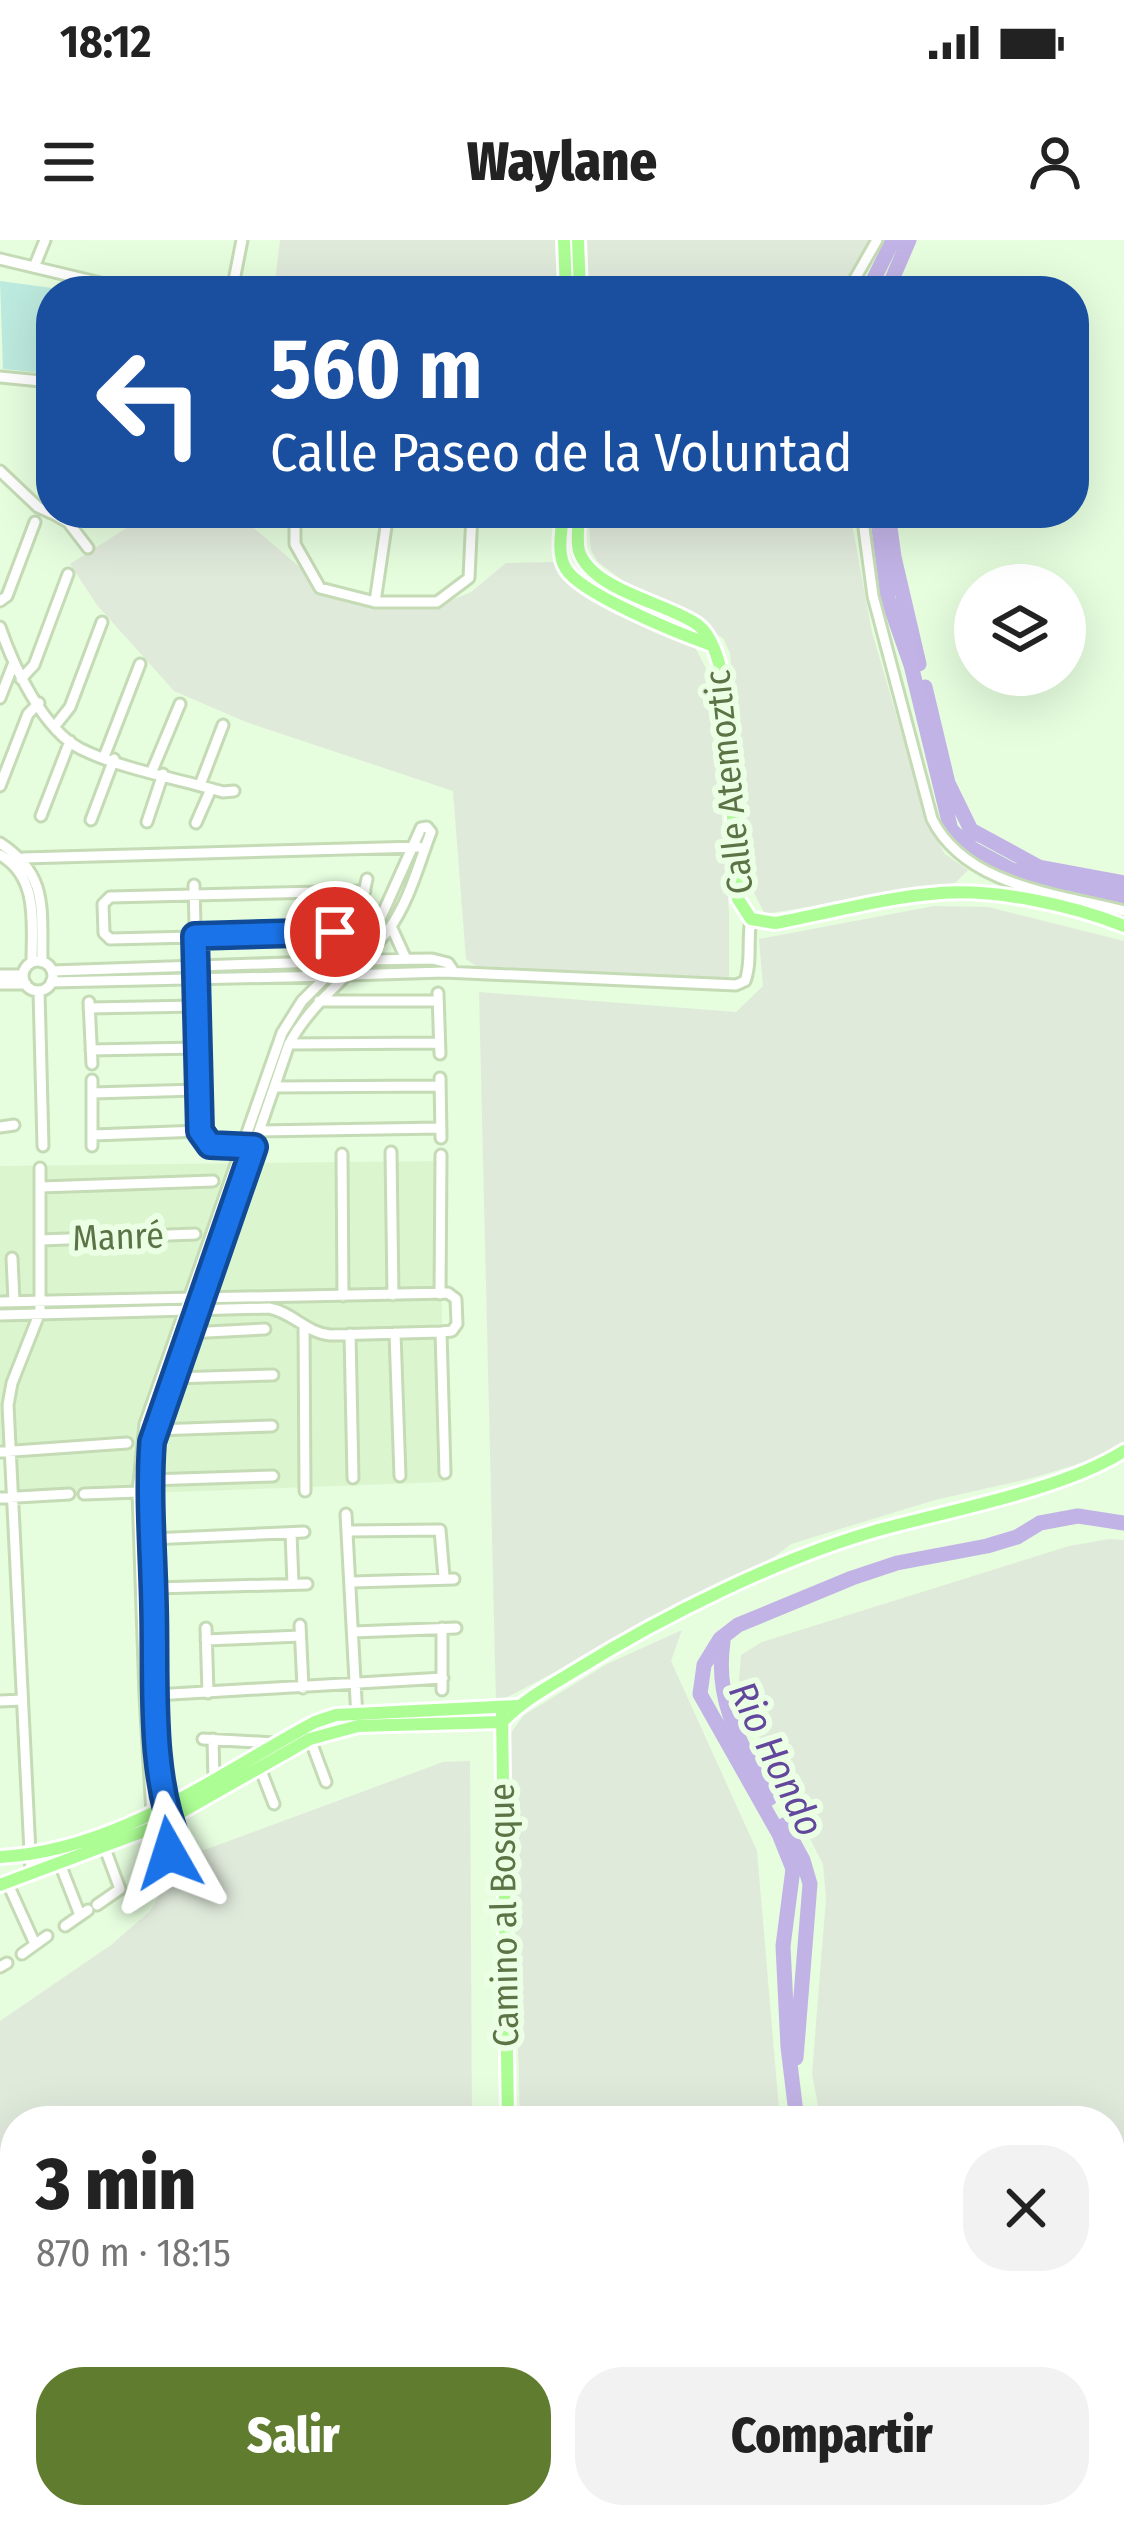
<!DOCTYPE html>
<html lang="es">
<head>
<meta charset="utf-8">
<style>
  body { margin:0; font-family:"Fira Sans Condensed",sans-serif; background:#f2f2f2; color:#222; height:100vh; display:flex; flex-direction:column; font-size:45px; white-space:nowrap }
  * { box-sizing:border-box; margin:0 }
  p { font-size:39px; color:#767676 }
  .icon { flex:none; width:66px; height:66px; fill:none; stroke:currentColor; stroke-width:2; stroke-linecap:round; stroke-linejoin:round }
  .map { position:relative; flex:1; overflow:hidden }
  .panel { position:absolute; left:0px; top:1866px; width:1125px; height:423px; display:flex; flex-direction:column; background:#fff; border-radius:48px 48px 0 0; box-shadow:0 12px 48px #0002 }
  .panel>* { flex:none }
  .top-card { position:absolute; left:36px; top:36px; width:1053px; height:252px; border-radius:48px; box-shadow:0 12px 48px #0002; background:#1a4fa0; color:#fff; overflow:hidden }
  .buttons { position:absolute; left:954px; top:324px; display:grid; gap:24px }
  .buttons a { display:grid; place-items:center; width:132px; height:132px; border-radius:50%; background:#fff; box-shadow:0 12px 48px #0002; font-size:60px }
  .pin { position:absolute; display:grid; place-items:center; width:102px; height:102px; color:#fff; margin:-51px; border:6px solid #fff; border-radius:50%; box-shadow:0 3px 12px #0007 }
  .me { position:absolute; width:132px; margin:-66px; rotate:354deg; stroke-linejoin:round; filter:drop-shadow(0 0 9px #0008) }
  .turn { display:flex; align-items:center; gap:42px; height:252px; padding:0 36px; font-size:54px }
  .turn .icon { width:156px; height:156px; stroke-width:2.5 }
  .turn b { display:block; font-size:84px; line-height:102px }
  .round { display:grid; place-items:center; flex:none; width:126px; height:126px; border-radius:48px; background:#f2f2f2 }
  .overview { display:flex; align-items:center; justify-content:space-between; height:204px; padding:0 36px }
  h1 { font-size:72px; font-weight:800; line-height:90px }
  .cta { display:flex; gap:24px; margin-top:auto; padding:24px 36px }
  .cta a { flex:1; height:138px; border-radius:48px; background:#607c2f; color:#fff; font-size:48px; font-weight:800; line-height:138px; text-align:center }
  .cta a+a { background:#f2f2f2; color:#222 }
  .status { display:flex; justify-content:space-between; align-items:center; height:84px; padding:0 60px; background:#fff; direction:ltr }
  .status svg { height:33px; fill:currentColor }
  header { display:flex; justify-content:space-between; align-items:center; height:156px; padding:0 36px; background:#fff; font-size:54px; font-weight:800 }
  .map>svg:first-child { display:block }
  .residential { fill:#dbf6cf }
  .industrial { fill:#e0eadb }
  .green { fill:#bdeade }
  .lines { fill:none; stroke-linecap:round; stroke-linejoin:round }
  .river { stroke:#c2b3e6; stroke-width:15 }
  .minor-casing { stroke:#c4dbb5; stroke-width:15 }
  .major-casing { stroke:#fff; stroke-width:18 }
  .minor { stroke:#fff; stroke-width:9 }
  .major { stroke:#acfe94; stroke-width:12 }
  .route-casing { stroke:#114b97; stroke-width:30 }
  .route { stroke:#1a73e8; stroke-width:21 }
  .labels { text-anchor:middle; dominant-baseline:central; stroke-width:12; stroke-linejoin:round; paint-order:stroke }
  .street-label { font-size:36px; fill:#5c7346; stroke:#ebffe5 }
  .water-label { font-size:39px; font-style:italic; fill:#62479c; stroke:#ebffe5 }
</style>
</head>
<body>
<div class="status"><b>18:12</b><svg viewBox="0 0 49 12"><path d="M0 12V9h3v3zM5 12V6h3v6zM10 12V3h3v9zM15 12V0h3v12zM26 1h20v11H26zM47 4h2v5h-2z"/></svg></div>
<header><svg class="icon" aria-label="menu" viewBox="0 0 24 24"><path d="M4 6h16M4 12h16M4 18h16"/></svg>Waylane<svg class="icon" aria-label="person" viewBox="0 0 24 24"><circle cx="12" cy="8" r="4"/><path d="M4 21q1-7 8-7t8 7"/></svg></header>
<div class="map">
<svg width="1124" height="2287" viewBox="0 0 1124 2287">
  <rect width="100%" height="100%" fill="#e6fdde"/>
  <path class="residential" d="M440 921 444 1242 12 1258 9 1215H0V926Z"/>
  <path class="industrial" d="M280 0H556L558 51H274Z
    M584 0H870L844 51H585Z
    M150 273H236L302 329 315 350 370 366 433 368 471 352 506 323 554 322 562 333 605 364 696 409 712 440 729 672V739L476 726 466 719 453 551 246 482 174 451 97 365 70 324Z
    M588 273H850L872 392 929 587 945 614 968 630 955 643 765 674 751 647 730 413 723 398 626 343 598 322 591 310Z
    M934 666 988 667 1124 701V1202L1095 1219 1032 1238 935 1260 791 1304 774 1317 496 1463 479 752 736 772 763 746 759 699Z
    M1109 1299 1124 1300V2176L1110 2190V1881H821L812 1834 826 1658 823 1624 764 1510 739 1440 741 1415 762 1402 1069 1306Z
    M682 1390 671 1421 757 1611 780 1881H520L510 1494 524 1475 607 1424Z
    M470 1521 472 1881H15V2274H487L488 2287H0V1781L111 1705 150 1671 176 1625 196 1613 443 1522Z
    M530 2274H904L905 2287H530Z"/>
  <path class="green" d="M0 41 74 51H51V134L3 129Z"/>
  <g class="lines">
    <path class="river" d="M868 51 893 0
      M887 51 909 0
      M877 273 888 359 911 425 951 590 973 609 1012 630 1124 657
      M888 273 894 317 919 424
      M925 447 948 543 971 590 1039 627 1124 643
      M723 1402C714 1463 742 1505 770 1558
      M784 1585 803 1620 810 1644 796 1818
      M797 1881 788 1807 783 1706 793 1629 779 1594 700 1454 704 1425 720 1399 738 1385 852 1338 897 1323 987 1306 1017 1297 1040 1283 1078 1276 1124 1283
      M928 2274 930 2287"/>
    <g class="minor-casing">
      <path id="minor" d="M0 19 134 51
        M35 25 45 0
        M232 51 242 0
        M848 51 877 0
        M0 137 51 142
        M0 231 38 267 51 273
        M52 273 68 282 88 308
        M295 273V304L320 348 375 362H437L469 338 472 273
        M862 273 873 356 932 579C965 646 1058 654 1124 671
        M0 361 7 356 35 282
        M375 362 388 273
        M0 387C13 425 43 490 81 509 121 529 179 539 223 552L234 551
        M21 439 34 425 68 334
        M0 458 13 425
        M55 486 70 467 102 382
        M104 517 140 424
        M152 531 180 464
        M200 545 223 485
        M0 546 28 474 39 463
        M41 576 70 501
        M91 580 114 519
        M147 582 163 534
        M196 583 211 549
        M427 587 431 592C419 623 409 662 389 689 358 730 313 759 289 804L152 1202C148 1255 153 1306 154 1359 156 1438 148 1530 178 1604L176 1611 169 1613 152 1574 145 1455 138 1252 145 1184 282 793 302 761 377 686 421 588Z
        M0 603C49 635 41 669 42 722
        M0 615C39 637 32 684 32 722
        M23 618 419 607
        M194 645 200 891 210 905 242 907
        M365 651 110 657 103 664 104 693 110 699 326 694C346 686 364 660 367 639
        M391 686 406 719
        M363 720 432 719 448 723 454 732
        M23 736a15 15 0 1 1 30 0a15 15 0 1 1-30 0Z
        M52 731 346 721
        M0 735H23
        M348 735 444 732 736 745 745 741C752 723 747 699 751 679
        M51 742 331 736
        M0 744H26
        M39 751 43 906
        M438 753 440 814
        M319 761H438
        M89 762 92 824
        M89 768 197 766
        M289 804 439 803
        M91 810 197 808
        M440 838 441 898
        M92 840V906
        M274 847 440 846
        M92 853 198 850
        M0 887 14 885
        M259 891 440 888
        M93 895 200 891
        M391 912 393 1055
        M342 914 343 1056
        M41 947 213 941
        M41 1000 195 994
        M12 1018 14 1061
        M440 1054 441 915
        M0 1062 448 1053 456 1059 457 1084 452 1091 441 1092 330 1095C307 1093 292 1072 269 1068L0 1075
        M304 1085 305 1251
        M441 1092 445 1233
        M188 1093 265 1089
        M395 1093 400 1236
        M350 1094 353 1238
        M172 1138 273 1135
        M156 1190 272 1186
        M0 1212 127 1203
        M149 1240 273 1236
        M84 1254 138 1252
        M0 1258 69 1254
        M346 1274 357 1478
        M349 1291 440 1290 444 1337
        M291 1293 293 1344
        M151 1299 304 1292
        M352 1342 454 1339
        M154 1348 307 1344
        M300 1385 303 1448
        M206 1388 208 1453
        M442 1388V1450
        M353 1392 456 1388
        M206 1400 300 1396
        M155 1455 443 1438
        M0 1461 22 1460
        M203 1499 275 1503
        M213 1499 214 1540
        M310 1499 326 1542
        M260 1528 274 1564
        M60 1624 80 1675
        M31 1633 8 1165 12 1143 40 1072V928
        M7 1642 35 1704
        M97 1665 120 1649 104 1606
        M65 1686 88 1670
        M22 1714 47 1696
        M0 1727 7 1723
        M1110 2195 1124 2182
        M92 2287 93 2284
        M1024 2287 1033 2274"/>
    </g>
    <g class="major-casing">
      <path id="major" d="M564 0 566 51
        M578 0 580 51
        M563 273C562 290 556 314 566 329 581 354 680 394 709 404
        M579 273C579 285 576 299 579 311 592 351 668 363 698 385 714 397 720 427 725 445L738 659 751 679 775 683C829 673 886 657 941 653 997 649 1072 665 1124 686
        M502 1474 508 1881
        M0 1617C117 1611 215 1536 315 1482L336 1475 517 1466
        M0 1645 155 1587 310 1499 358 1486 502 1482C523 1460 550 1446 576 1430 665 1375 781 1317 882 1289 952 1270 1065 1249 1124 1211
        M515 2274 516 2287"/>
    </g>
    <use href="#minor" class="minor"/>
    <use href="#major" class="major"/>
  </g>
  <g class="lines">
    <g class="route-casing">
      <path id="route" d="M169 1613 176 1611 178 1604C149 1533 156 1445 154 1368 153 1312 148 1258 152 1202L254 907 210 905 200 891 195 696 335 692"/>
    </g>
    <use href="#route" class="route"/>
  </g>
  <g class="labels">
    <g class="street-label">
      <text transform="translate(729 542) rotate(-96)">Calle Atemoztic</text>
      <text transform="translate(118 997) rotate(-2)">Manré</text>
      <text transform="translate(504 1675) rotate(-91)">Camino al Bosque</text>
    </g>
    <g class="water-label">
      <text transform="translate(776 1519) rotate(64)">Rio Hondo</text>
    </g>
  </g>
</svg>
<div class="buttons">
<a><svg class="icon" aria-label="layers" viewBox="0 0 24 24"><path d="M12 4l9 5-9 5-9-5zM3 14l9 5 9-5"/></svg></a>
</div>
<div class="pin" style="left:335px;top:692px;background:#d93025"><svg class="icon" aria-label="arrive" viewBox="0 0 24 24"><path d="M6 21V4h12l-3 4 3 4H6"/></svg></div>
<svg class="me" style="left:169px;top:1613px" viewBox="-20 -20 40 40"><path d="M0-17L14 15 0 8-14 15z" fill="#1a73e8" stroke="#fff" stroke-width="4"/></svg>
<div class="top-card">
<div class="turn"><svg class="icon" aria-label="left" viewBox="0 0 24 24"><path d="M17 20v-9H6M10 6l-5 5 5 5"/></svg><div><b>560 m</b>Calle Paseo de la Voluntad</div></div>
</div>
<section class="panel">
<div class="overview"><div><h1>3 min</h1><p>870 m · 18:15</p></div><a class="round"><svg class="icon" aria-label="close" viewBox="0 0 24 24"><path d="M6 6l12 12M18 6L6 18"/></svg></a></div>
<div class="cta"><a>Salir</a><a>Compartir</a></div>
</section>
</div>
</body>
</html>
